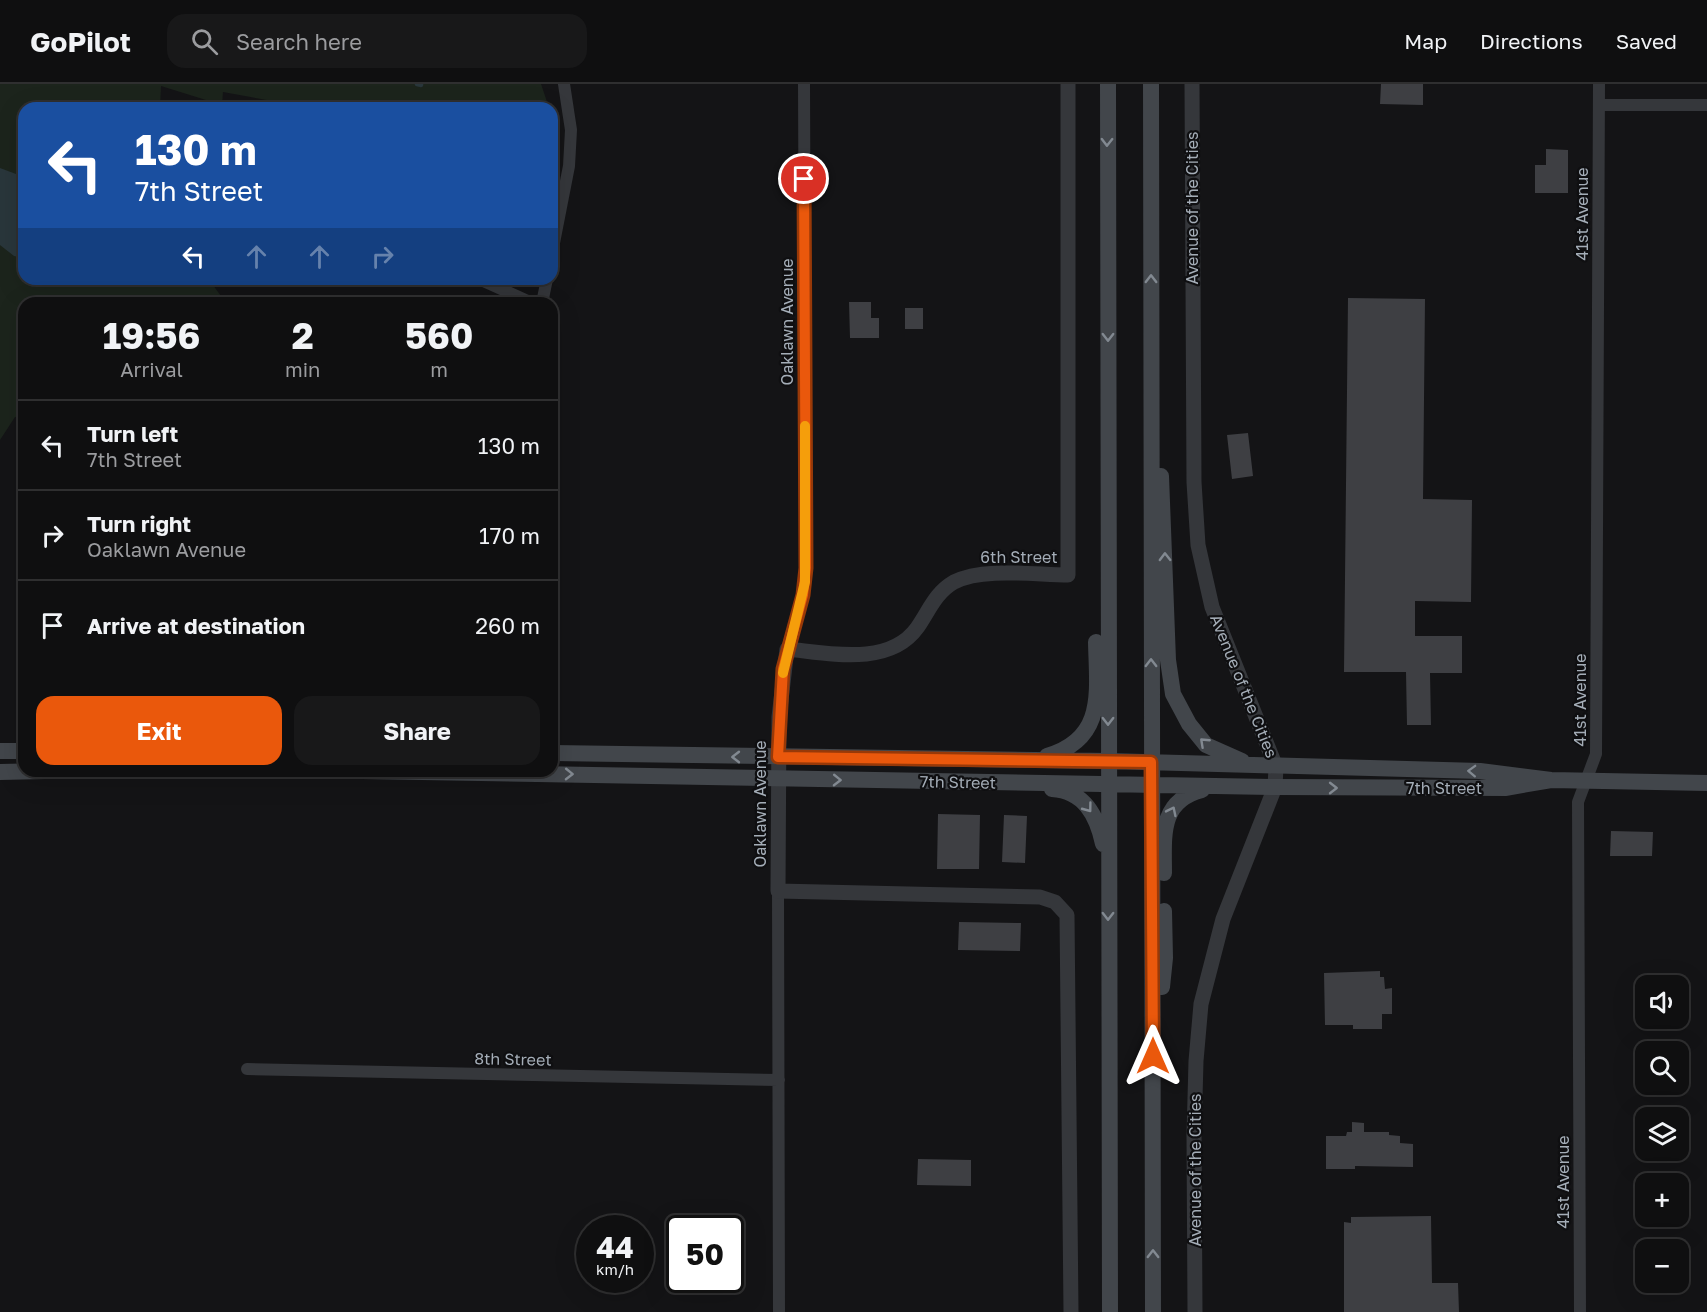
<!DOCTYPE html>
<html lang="en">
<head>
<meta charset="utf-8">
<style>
  body { margin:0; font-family:"Golos Text",sans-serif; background:#181819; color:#f1f3f6; height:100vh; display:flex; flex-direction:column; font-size:22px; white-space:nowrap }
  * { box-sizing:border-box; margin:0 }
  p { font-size:20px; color:#9b9c9f }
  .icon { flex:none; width:33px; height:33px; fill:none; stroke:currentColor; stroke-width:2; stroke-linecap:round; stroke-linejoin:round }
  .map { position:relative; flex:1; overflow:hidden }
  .details { position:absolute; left:18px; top:213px; width:540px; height:480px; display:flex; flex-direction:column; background:#0f0f10; border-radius:18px; box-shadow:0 6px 24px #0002,0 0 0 2px #2f2f30 }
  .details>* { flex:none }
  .banner { position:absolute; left:18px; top:18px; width:540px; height:183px; border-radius:18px; box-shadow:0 6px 24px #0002,0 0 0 2px #2f2f30; background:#1a4fa0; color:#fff; overflow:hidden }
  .fabs { position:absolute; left:1635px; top:891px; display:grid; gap:12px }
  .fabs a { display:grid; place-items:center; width:54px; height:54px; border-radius:12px; background:#0f0f10; box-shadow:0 6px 24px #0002,0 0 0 2px #2f2f30; font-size:30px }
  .speed { position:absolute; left:576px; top:1131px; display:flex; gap:12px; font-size:30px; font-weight:700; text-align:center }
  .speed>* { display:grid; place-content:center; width:78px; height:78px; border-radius:50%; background:#0f0f10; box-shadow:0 6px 24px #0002,0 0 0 2px #2f2f30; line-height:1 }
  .speed small { font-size:15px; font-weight:400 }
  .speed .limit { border:3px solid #111; border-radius:9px; background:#fff; color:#111 }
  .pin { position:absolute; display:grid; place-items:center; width:51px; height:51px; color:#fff; margin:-26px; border:3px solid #fff; border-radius:50%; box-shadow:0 2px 6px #0007 }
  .me { position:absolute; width:66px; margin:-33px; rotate:0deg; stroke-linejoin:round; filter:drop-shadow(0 0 4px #0008) }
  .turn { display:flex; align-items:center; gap:21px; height:126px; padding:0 18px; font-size:27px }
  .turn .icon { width:78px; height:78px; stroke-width:2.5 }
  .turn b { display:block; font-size:42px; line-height:51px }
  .lanes { display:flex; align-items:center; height:57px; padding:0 18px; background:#0003; justify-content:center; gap:30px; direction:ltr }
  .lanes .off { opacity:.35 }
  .eta { display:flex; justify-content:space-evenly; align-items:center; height:102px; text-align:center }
  .eta b { font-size:36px; font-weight:700; line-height:42px }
  .cta { display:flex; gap:12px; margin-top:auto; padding:12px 18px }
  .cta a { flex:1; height:69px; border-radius:18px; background:#ea580c; color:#fff; font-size:24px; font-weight:700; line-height:69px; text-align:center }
  .cta a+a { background:#181819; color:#f1f3f6 }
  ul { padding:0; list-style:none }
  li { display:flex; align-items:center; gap:18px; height:90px; padding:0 18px; border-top:2px solid #2f2f30 }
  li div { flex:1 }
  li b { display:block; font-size:22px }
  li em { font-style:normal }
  header { display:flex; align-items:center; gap:36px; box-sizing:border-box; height:84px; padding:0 30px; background:#0f0f10; border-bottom:2px solid #2f2f30 }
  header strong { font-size:28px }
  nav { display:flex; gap:33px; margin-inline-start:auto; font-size:21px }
  .search { width:420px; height:54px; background:#181819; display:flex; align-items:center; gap:15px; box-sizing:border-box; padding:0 21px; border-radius:18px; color:#9b9c9f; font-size:22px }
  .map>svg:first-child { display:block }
  .green { fill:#1c241c }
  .water { fill:#29363b }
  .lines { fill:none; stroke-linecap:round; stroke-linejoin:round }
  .stream { stroke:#29363b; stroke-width:4.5 }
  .building { fill:#3e3f43 }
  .minor { stroke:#35373b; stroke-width:12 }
  .tertiary { stroke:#35373b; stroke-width:15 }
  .secondary { stroke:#42464b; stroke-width:16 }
  .oneway { stroke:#828991 }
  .route-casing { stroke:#983908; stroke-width:15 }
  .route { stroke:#ea580c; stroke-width:10 }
  .slow { stroke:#f59e0b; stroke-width:10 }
  .labels { text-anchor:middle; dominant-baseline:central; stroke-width:4.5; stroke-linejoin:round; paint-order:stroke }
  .street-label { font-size:16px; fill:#a4adb7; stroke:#0f0f11 }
</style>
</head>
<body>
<header>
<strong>GoPilot</strong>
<div class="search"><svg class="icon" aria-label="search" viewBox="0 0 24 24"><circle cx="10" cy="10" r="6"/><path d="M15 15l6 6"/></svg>Search here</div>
<nav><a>Map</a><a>Directions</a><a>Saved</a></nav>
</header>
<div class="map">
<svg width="1707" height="1228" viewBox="0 0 1707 1228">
  <rect width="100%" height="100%" fill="#141416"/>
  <path class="green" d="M0 0H541L549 24H311L223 8 222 21 161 2 160 24H24V195H213V201L226 219H24V332L15 333 0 356Z"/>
  <path class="water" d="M0 84 24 93V174L14 172 0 161Z"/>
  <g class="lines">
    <path class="stream" d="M417 0 421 1"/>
  </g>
  <path class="building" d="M1381 0H1423V21L1380 20Z
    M1546 65 1568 66V109H1535V81H1546Z
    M1348 214 1425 215 1423 415 1472 416 1471 518 1415 517V552H1462V589H1430L1431 641H1407L1406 588H1344Z
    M849 218H871V234H879V254H850Z
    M905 224H923V245H905Z
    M1248 349 1253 392 1232 395 1227 351Z
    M938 730 980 731 979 785H937Z
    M1004 731 1027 732 1025 779 1002 778Z
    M1611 747 1653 748 1652 772H1610Z
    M959 838 1021 839 1020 867 958 866Z
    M1380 887V893H1384L1385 905 1392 904V930H1382V945H1353V941H1325L1324 889Z
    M1352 1038 1364 1039V1048H1389V1051L1400 1052V1059L1413 1060V1083L1355 1082V1085H1326V1052H1346L1347 1048H1352Z
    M918 1075 971 1076V1102L917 1101Z
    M1431 1132 1432 1199H1458L1459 1228H1344V1138L1351 1139V1133Z"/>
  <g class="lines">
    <path class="minor" d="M1599 21H1707
      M552 169 569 82 571 46 564 0
      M479 195 532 219
      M542 219 547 195
      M787 565 803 511 806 484 804 0
      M778 807 779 1228
      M247 985 779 996
      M1580 1228 1578 718 1596 670 1599 0"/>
    <path class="tertiary" d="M1068 0V491C1036 491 983 483 954 498 935 509 929 527 917 544 889 583 828 569 787 565L779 633 778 807 1040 813 1055 818 1067 831 1071 1228
      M1192 0 1194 398 1198 461 1212 523 1276 683 1275 703 1223 835 1201 920 1196 977 1194 1051 1195 1228"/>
    <path class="secondary" d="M1108 0 1110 1228
      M1151 0 1153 1228
      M1161 392 1168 576 1173 610 1189 640 1206 661 1242 677
      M0 667H24
      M552 669 1108 677 1480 687 1551 696 1707 699
      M1047 672C1106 655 1097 608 1096 558
      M363 687 1275 703 1505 704 1551 696
      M0 688 45 687
      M1052 705C1084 707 1097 731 1103 760
      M1164 789C1164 752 1159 717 1202 706
      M1162 903 1165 874 1164 827"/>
  </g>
  <defs><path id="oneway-chevron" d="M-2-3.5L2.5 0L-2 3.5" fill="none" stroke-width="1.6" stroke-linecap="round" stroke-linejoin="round" transform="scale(1.5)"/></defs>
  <g class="oneway">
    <use href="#oneway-chevron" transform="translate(1107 58) rotate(91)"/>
    <use href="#oneway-chevron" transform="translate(1151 195) rotate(-90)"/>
    <use href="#oneway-chevron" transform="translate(1108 253) rotate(90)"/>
    <use href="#oneway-chevron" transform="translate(1165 473) rotate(-91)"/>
    <use href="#oneway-chevron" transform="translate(1151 579) rotate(-90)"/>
    <use href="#oneway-chevron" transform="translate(1108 637) rotate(90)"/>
    <use href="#oneway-chevron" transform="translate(1204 658) rotate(-137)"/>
    <use href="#oneway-chevron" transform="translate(736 673) rotate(-180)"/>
    <use href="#oneway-chevron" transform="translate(1472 687) rotate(-178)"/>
    <use href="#oneway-chevron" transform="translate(569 690) rotate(1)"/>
    <use href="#oneway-chevron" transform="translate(837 696) rotate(1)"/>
    <use href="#oneway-chevron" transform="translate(1333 704)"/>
    <use href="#oneway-chevron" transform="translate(1088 724) rotate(53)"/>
    <use href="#oneway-chevron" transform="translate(1172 727) rotate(-64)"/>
    <use href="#oneway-chevron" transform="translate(1108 832) rotate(90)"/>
    <use href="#oneway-chevron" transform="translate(1153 1170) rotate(-90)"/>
  </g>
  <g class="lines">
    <g class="route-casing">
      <path id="route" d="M804 95 806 484 803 511 783 585 778 673 1151 678 1153 972"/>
    </g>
    <use href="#route" class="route"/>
    <path class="slow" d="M783 589 805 498V342"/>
  </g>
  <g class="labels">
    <g class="street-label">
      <text transform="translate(1192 124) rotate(-90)">Avenue of the Cities</text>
      <text transform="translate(1582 130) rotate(-90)">41st Avenue</text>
      <text transform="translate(787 238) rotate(-90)">Oaklawn Avenue</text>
      <text x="1019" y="473">6th Street</text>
      <text transform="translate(1244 602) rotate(68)">Avenue of the Cities</text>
      <text transform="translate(1580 616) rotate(-90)">41st Avenue</text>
      <text transform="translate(958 698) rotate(1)">7th Street</text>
      <text x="1444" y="704">7th Street</text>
      <text transform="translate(760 720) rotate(-90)">Oaklawn Avenue</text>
      <text transform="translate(513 975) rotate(1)">8th Street</text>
      <text transform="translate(1195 1086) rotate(-90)">Avenue of the Cities</text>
      <text transform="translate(1563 1098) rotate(-90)">41st Avenue</text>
    </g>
  </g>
</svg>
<div class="fabs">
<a><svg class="icon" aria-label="sound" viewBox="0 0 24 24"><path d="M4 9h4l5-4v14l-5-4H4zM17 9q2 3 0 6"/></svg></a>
<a><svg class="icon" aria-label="search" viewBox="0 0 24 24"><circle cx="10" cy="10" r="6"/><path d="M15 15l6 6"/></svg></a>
<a><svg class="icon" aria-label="layers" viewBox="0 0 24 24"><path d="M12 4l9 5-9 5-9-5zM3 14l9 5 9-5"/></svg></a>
<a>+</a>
<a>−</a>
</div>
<div class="speed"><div>44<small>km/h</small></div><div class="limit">50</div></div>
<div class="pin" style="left:804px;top:95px;background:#d93025"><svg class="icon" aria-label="arrive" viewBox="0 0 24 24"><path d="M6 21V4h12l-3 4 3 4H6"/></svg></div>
<svg class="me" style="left:1153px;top:972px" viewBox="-20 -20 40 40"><path d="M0-17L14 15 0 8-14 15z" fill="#ea580c" stroke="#fff" stroke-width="4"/></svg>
<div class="banner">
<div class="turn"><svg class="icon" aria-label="left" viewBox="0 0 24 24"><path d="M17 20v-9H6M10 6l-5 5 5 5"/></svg><div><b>130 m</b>7th Street</div></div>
<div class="lanes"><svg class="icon" aria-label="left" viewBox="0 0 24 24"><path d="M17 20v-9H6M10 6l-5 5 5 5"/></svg><svg class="icon off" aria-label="ahead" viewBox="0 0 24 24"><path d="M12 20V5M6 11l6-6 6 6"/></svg><svg class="icon off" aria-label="ahead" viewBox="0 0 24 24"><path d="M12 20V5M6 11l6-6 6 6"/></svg><svg class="icon off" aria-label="right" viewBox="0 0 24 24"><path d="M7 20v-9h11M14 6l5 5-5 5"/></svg></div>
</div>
<section class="details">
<div class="eta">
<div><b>19:56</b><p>Arrival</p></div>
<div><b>2</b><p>min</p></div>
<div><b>560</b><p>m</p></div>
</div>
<ul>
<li><svg class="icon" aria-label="left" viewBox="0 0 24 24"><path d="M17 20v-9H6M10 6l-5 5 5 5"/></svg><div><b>Turn left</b><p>7th Street</p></div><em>130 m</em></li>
<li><svg class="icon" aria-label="right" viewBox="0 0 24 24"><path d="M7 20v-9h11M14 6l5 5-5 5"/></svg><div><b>Turn right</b><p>Oaklawn Avenue</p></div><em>170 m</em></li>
<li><svg class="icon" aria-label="arrive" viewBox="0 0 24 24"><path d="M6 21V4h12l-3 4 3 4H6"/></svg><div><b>Arrive at destination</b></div><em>260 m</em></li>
</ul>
<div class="cta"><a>Exit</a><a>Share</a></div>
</section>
</div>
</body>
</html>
